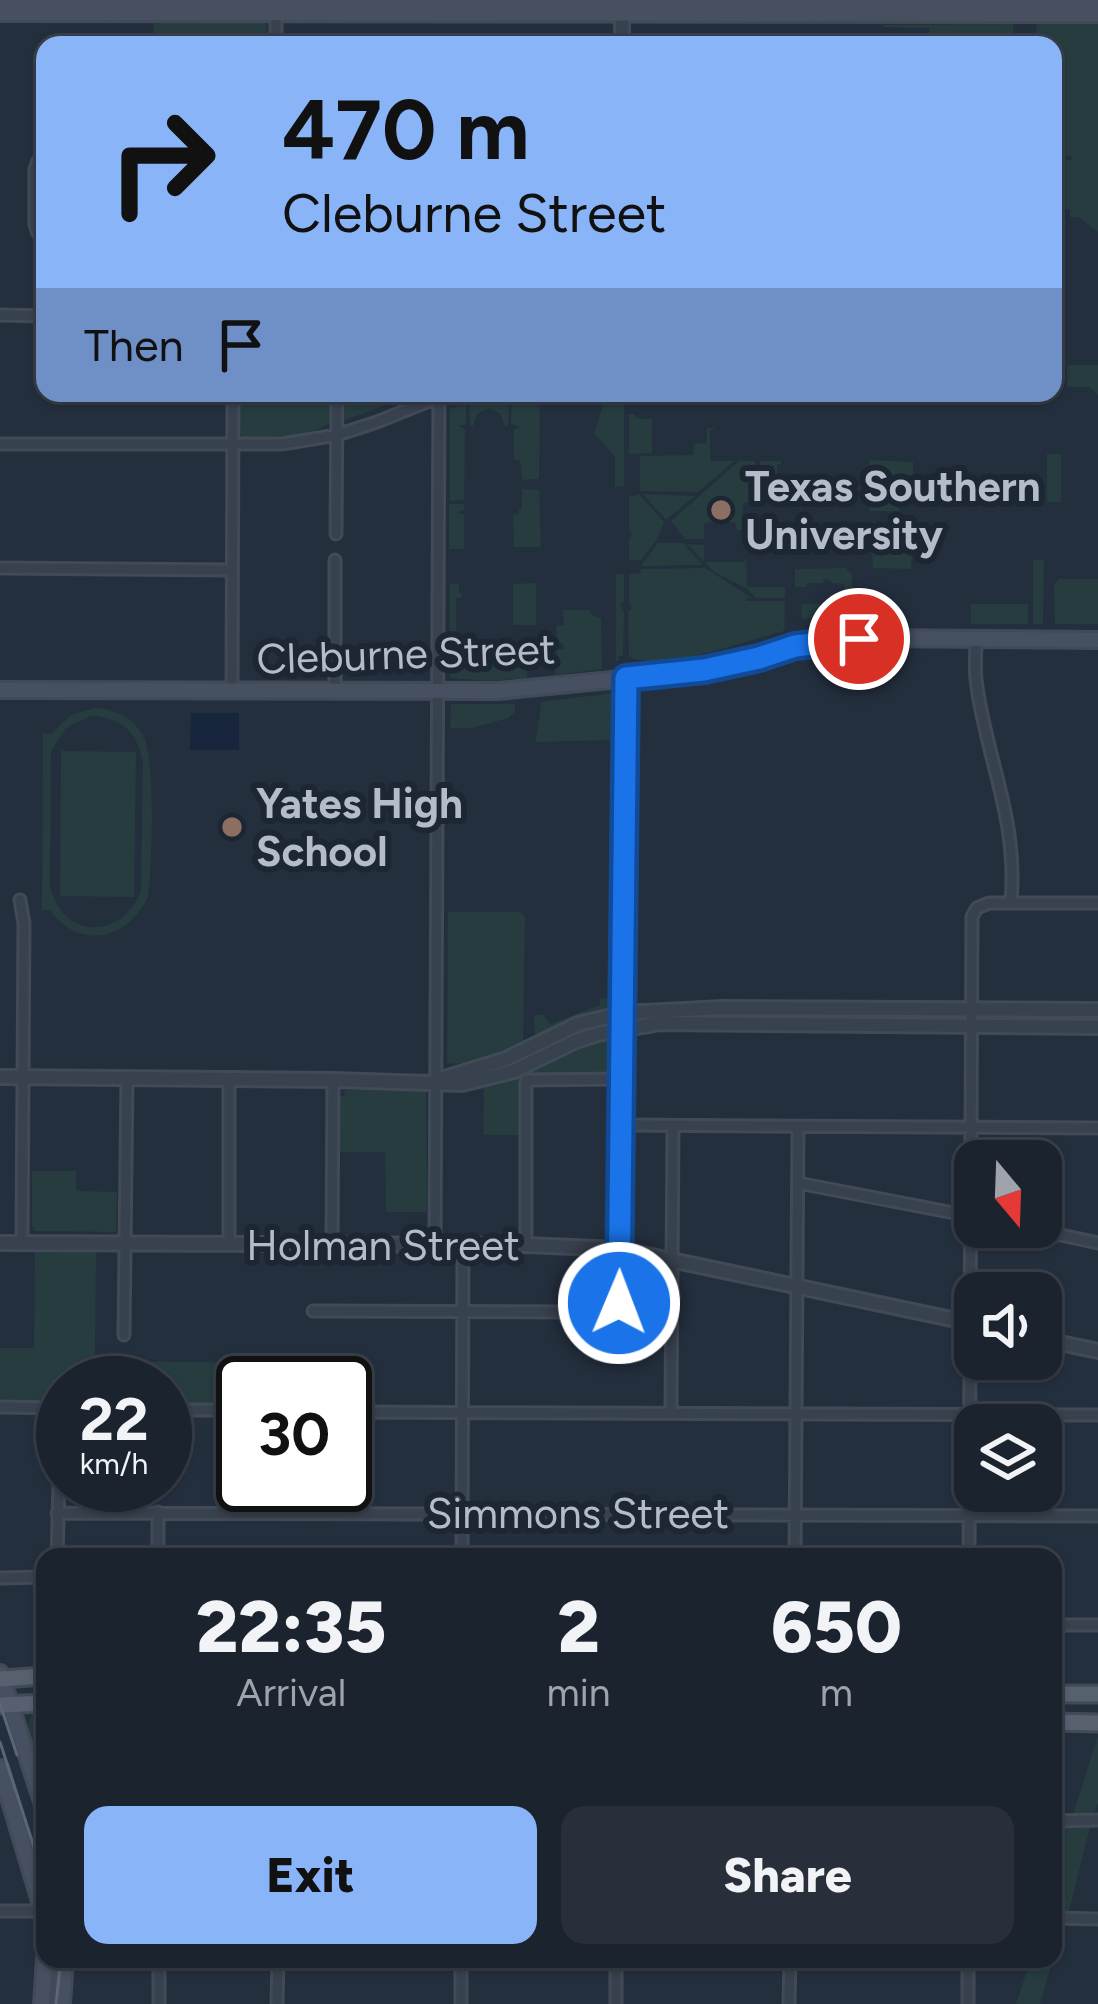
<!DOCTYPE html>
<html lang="en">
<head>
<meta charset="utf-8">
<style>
  body { margin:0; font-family:Figtree,sans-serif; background:#282f3a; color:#f1f3f6; height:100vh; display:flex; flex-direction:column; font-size:45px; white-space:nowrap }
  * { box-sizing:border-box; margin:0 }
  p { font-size:39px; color:#a0a4aa }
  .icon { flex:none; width:66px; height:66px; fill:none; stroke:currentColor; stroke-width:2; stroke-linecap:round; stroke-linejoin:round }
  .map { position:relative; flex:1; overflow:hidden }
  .sheet { position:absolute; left:36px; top:1548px; width:1026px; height:420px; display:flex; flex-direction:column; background:#1b232e; border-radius:24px; box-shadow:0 3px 9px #0004,0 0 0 3px #39404a }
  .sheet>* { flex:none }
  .guide { position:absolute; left:36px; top:36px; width:1026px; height:366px; border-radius:24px; box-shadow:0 3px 9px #0004,0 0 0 3px #39404a; background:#8ab4f8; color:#111; overflow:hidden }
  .needle { width:78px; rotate:161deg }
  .tools { position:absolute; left:954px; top:1140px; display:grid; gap:24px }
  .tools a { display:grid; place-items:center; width:108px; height:108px; border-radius:24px; background:#1b232e; box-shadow:0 3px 9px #0004,0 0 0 3px #39404a; font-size:60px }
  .speed { position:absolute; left:36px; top:1356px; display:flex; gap:24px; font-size:60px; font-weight:700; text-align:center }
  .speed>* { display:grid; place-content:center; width:156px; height:156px; border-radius:50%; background:#1b232e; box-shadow:0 3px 9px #0004,0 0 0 3px #39404a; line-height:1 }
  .speed small { font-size:30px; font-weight:400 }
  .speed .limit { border:6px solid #111; border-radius:18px; background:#fff; color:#111 }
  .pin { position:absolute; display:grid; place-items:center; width:102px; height:102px; color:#fff; margin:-51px; border:6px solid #fff; border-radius:50%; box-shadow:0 3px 12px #0007 }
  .me { position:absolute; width:132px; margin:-66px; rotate:1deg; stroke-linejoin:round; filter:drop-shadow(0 0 9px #0008) }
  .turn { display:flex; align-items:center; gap:42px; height:252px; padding:0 48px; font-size:54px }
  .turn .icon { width:156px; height:156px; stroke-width:2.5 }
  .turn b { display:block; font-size:84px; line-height:102px }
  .then { display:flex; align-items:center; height:114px; padding:0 48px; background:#0003; gap:24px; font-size:45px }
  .eta { display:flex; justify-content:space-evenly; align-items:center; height:204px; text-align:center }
  .eta b { font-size:72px; font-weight:800; line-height:84px }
  .cta { display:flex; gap:24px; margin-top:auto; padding:24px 48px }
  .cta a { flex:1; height:138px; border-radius:24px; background:#8ab4f8; color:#111; font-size:48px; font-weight:800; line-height:138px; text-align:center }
  .cta a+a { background:#282f3a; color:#f1f3f6 }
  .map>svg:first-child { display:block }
  .green { fill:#263c3f; fill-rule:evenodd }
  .water { fill:#17263c }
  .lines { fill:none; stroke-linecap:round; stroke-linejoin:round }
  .minor-casing { stroke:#414a57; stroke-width:15 }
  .tertiary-casing { stroke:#414a57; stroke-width:18 }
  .secondary-casing { stroke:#414a57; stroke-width:20 }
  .primary-casing { stroke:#414a57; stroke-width:21 }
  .minor { stroke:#38414e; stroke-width:9 }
  .tertiary { stroke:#38414e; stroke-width:12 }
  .secondary { stroke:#465061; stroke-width:14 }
  .primary { stroke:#56606e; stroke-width:15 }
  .tram { stroke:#5a6575; stroke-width:3 }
  .route-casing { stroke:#114b97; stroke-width:30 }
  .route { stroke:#1a73e8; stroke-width:21 }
  .education-dot { fill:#8d6e63; stroke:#1d2633; stroke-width:4.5 }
  .labels { text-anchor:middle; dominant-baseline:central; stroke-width:12; stroke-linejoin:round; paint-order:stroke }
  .poi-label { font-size:42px; font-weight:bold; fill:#b4bcc9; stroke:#1d2633; text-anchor:start }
  .street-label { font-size:42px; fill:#b4bcc9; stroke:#1d2633 }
</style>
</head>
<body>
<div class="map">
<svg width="1098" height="2004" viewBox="0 0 1098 2004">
  <rect width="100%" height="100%" fill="#242f3e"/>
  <path class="green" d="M154 21H262L266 25 269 45H154Z
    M1013 24 1014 45H930L929 28 883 27V25Z
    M1037 24H1098V232L1078 217H1070V209H1059V216H1053V160H1071L1073 156 1053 155V45H1035Z
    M1067 365H1098V395L1089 387H1067Z
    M240 393H331L330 422C315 437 266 437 243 437L239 430Z
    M344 393H420L345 420Z
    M488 393H509L508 426H505L500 413 489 408 477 414 473 426H470L469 401Z
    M512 393H540L539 479 522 480 520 460H514V429L521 427 511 424Z
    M607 393H624V486L615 487V456L594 434Z
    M717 393H835V400L717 401Z
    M466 402V424L458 426 465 429 464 500 450 501V409Z
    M629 414H633L639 419H652V453L629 454Z
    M707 428H715L710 431V461H734L698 492 640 491V456L693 455 694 444 707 443Z
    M1047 454H1061V502H1047Z
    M869 460 913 462V485H899V511H870Z
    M739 461H755V496L750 497V502L743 503 742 530H737L735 522H707L704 524V539H685L671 521Z
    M760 461H781V464L777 465V498H758Z
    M522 489 539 490 541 547H514L513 515 519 514V509H522Z
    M639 494 664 522 656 541 641 560H629V540L632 534 629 530V497Z
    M643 494 695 496 666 520Z
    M449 504H464V510L457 512 464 515V549H449Z
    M870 522H899V548L912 549 911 569 873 568Z
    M658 543H683L703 565 641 566Z
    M687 544 704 545V562H744L746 558 747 587H785V598H756L746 588 714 572Z
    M1033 560H1044L1043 624H1033Z
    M705 568 752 598H746V601H785L784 631C743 641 667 672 629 657L628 612 632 608 629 602V574L640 573 641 569Z
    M846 568 852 575V628H848L841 615 802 619 801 604H844L845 584 831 583 830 580 824 579 823 583H807L806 587H795V569Z
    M616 574H624V601L620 605 624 612 623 656H619L618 661H616Z
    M1059 579H1098V624H1055L1054 585Z
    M536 583V625H513V584Z
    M450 584H459V593H462V597L456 598V643L461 644 458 648V660L527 661V678L487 681 451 678 449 672Z
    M971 604H1028V624H971Z
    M563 610H590L593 616 601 618 602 669 555 675 556 649H564L563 643H557L556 626 564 625Z
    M614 693V740L536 742C536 728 541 717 541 702Z
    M451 704H515V712L508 718 472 728H450Z
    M95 708C115 709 132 717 143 735 156 758 152 868 148 897 127 940 80 951 50 910H42L43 733 51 734 71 715ZM91 716C121 717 138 733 143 762L141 892C120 941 61 939 50 885L51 751 66 728Z
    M61 751 136 752 134 897 60 896Z
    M448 912H520L525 917 523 1043C500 1054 471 1067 447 1063Z
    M609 913H612L614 921 612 1006 576 1017 535 1036 534 1015H544L550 1024 600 1005V999L608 998Z
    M609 1038C619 1045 619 1064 615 1074L532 1076V1072L578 1049Z
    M522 1077 521 1135H483L484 1086Z
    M349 1090 423 1091 426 1093 427 1212H386L385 1152H340L339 1096H344L345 1091Z
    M32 1171H76V1191L117 1192 116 1232 35 1231 32 1226Z
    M35 1251 96 1252 95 1361 274 1363V1383H243V1407L165 1406V1383H63V1404L0 1403V1348H34Z
    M36 1711H45V1776L39 1757 45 1754 43 1749 36 1751C32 1737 22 1721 36 1711Z
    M1098 1735V1803L1093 1816 1073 1815Z
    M1062 1823H1091L1069 1911H1053V1872Z
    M1031 1959H1053L1040 2004H1016Z"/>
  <path class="water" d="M191 713H239V750H190Z"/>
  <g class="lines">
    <g class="minor-casing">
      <path id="minor" d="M276 45V8
        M45 158 38 161 35 169V225L38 233 45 235
        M0 315 45 316
        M0 444H282L337 435 377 422 449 393
        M336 534 337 393
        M0 568 232 570
        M976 639C976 655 974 671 977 687 988 763 1018 821 1011 901
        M232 691 233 393
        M335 691V560
        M20 900 24 923 22 1243
        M229 1080V1245
        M623 1125 1098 1128
        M798 1183 975 1217
        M1023 1227 1098 1243
        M435 1245 439 397
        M526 1245V1080L622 1079
        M332 1246 333 1080
        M313 1311 614 1312 619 1303V1249
        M124 1335 127 1078
        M0 1407 63 1408
        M165 1410H243
        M671 1411 673 1126
        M345 1412 1098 1415
        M57 1513 1098 1516
        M57 1557 61 1408
        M158 1557V1512
        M462 1557 463 1246
        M795 1557 798 1126
        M969 1557 972 917 977 908 989 903H1098
        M0 1578 45 1577
        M1053 1625H1098
        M1053 1821 1098 1820
        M0 1911H43
        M1053 1918 1098 1919
        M968 1959V2004
        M159 2004V1959
        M277 2004 278 1959
        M461 2004V1959
        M616 2004V1959
        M789 2004 790 1959"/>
    </g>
    <g class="tertiary-casing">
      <path id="tertiary" d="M622 45V7
        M0 1077 333 1080 462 1084 514 1071 576 1041 598 1034 660 1023 1098 1027
        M441 1079 506 1059 578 1024 624 1013 723 1008 1098 1010
        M0 1243 526 1245 619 1249 975 1324
        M619 1249 626 678
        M1041 1339 1098 1351"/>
    </g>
    <g class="secondary-casing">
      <path id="secondary" d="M0 2 1098 3
        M0 13 1098 14
        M0 690 498 691 704 671 820 641 869 638 1098 640
        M0 1673 45 1811
        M0 1768 43 1911 45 1951
        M42 2004 45 1959
        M62 2004 65 1959"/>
    </g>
    <g class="primary-casing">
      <path id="primary" d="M0 1679 45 1676
        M1053 1694H1098
        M0 1705 45 1703
        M1053 1722 1098 1723"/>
    </g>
    <use href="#minor" class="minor"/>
    <use href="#tertiary" class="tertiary"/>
    <use href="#secondary" class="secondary"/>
    <use href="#primary" class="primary"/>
    <path class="tram" d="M0 1704 17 1755
      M0 1742 45 1881
      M56 2004 61 1959"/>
  </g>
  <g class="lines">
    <g class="route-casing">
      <path id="route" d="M619 1303 626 678 704 670 759 658 795 646 859 639"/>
    </g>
    <use href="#route" class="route"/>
  </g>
  <g class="education-dot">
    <circle cx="721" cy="510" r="12"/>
    <circle cx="232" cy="827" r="12"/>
  </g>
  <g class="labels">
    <g class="poi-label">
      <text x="745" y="486">Texas Southern<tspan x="745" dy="48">University</tspan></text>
      <text x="256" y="803">Yates High<tspan x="256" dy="48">School</tspan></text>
    </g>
    <g class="street-label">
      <text transform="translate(406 654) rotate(-2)">Cleburne Street</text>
      <text x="383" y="1245">Holman Street</text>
      <text x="578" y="1513">Simmons Street</text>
    </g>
  </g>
</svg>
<div class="tools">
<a><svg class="needle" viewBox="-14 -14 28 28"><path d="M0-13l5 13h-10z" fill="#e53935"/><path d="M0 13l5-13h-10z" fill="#a0a4aa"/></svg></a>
<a><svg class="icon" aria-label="sound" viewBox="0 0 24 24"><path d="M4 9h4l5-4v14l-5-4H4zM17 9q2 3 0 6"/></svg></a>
<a><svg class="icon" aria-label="layers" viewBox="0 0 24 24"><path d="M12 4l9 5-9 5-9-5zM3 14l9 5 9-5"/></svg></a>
</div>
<div class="speed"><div>22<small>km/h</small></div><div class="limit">30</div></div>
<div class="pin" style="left:859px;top:639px;background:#d93025"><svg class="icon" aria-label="arrive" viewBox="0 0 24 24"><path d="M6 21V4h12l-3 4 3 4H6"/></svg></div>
<svg class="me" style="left:619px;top:1303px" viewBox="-20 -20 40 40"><circle r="17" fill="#1a73e8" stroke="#fff" stroke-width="3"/><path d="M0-11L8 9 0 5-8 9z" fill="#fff"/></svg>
<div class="guide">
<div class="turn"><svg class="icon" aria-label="right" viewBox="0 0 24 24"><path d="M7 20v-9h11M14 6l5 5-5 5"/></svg><div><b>470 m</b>Cleburne Street</div></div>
<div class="then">Then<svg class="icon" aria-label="arrive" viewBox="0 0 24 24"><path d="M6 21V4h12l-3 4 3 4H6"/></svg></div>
</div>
<section class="sheet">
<div class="eta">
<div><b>22:35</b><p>Arrival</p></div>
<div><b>2</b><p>min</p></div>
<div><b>650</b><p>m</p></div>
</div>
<div class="cta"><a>Exit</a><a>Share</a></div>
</section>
</div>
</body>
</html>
